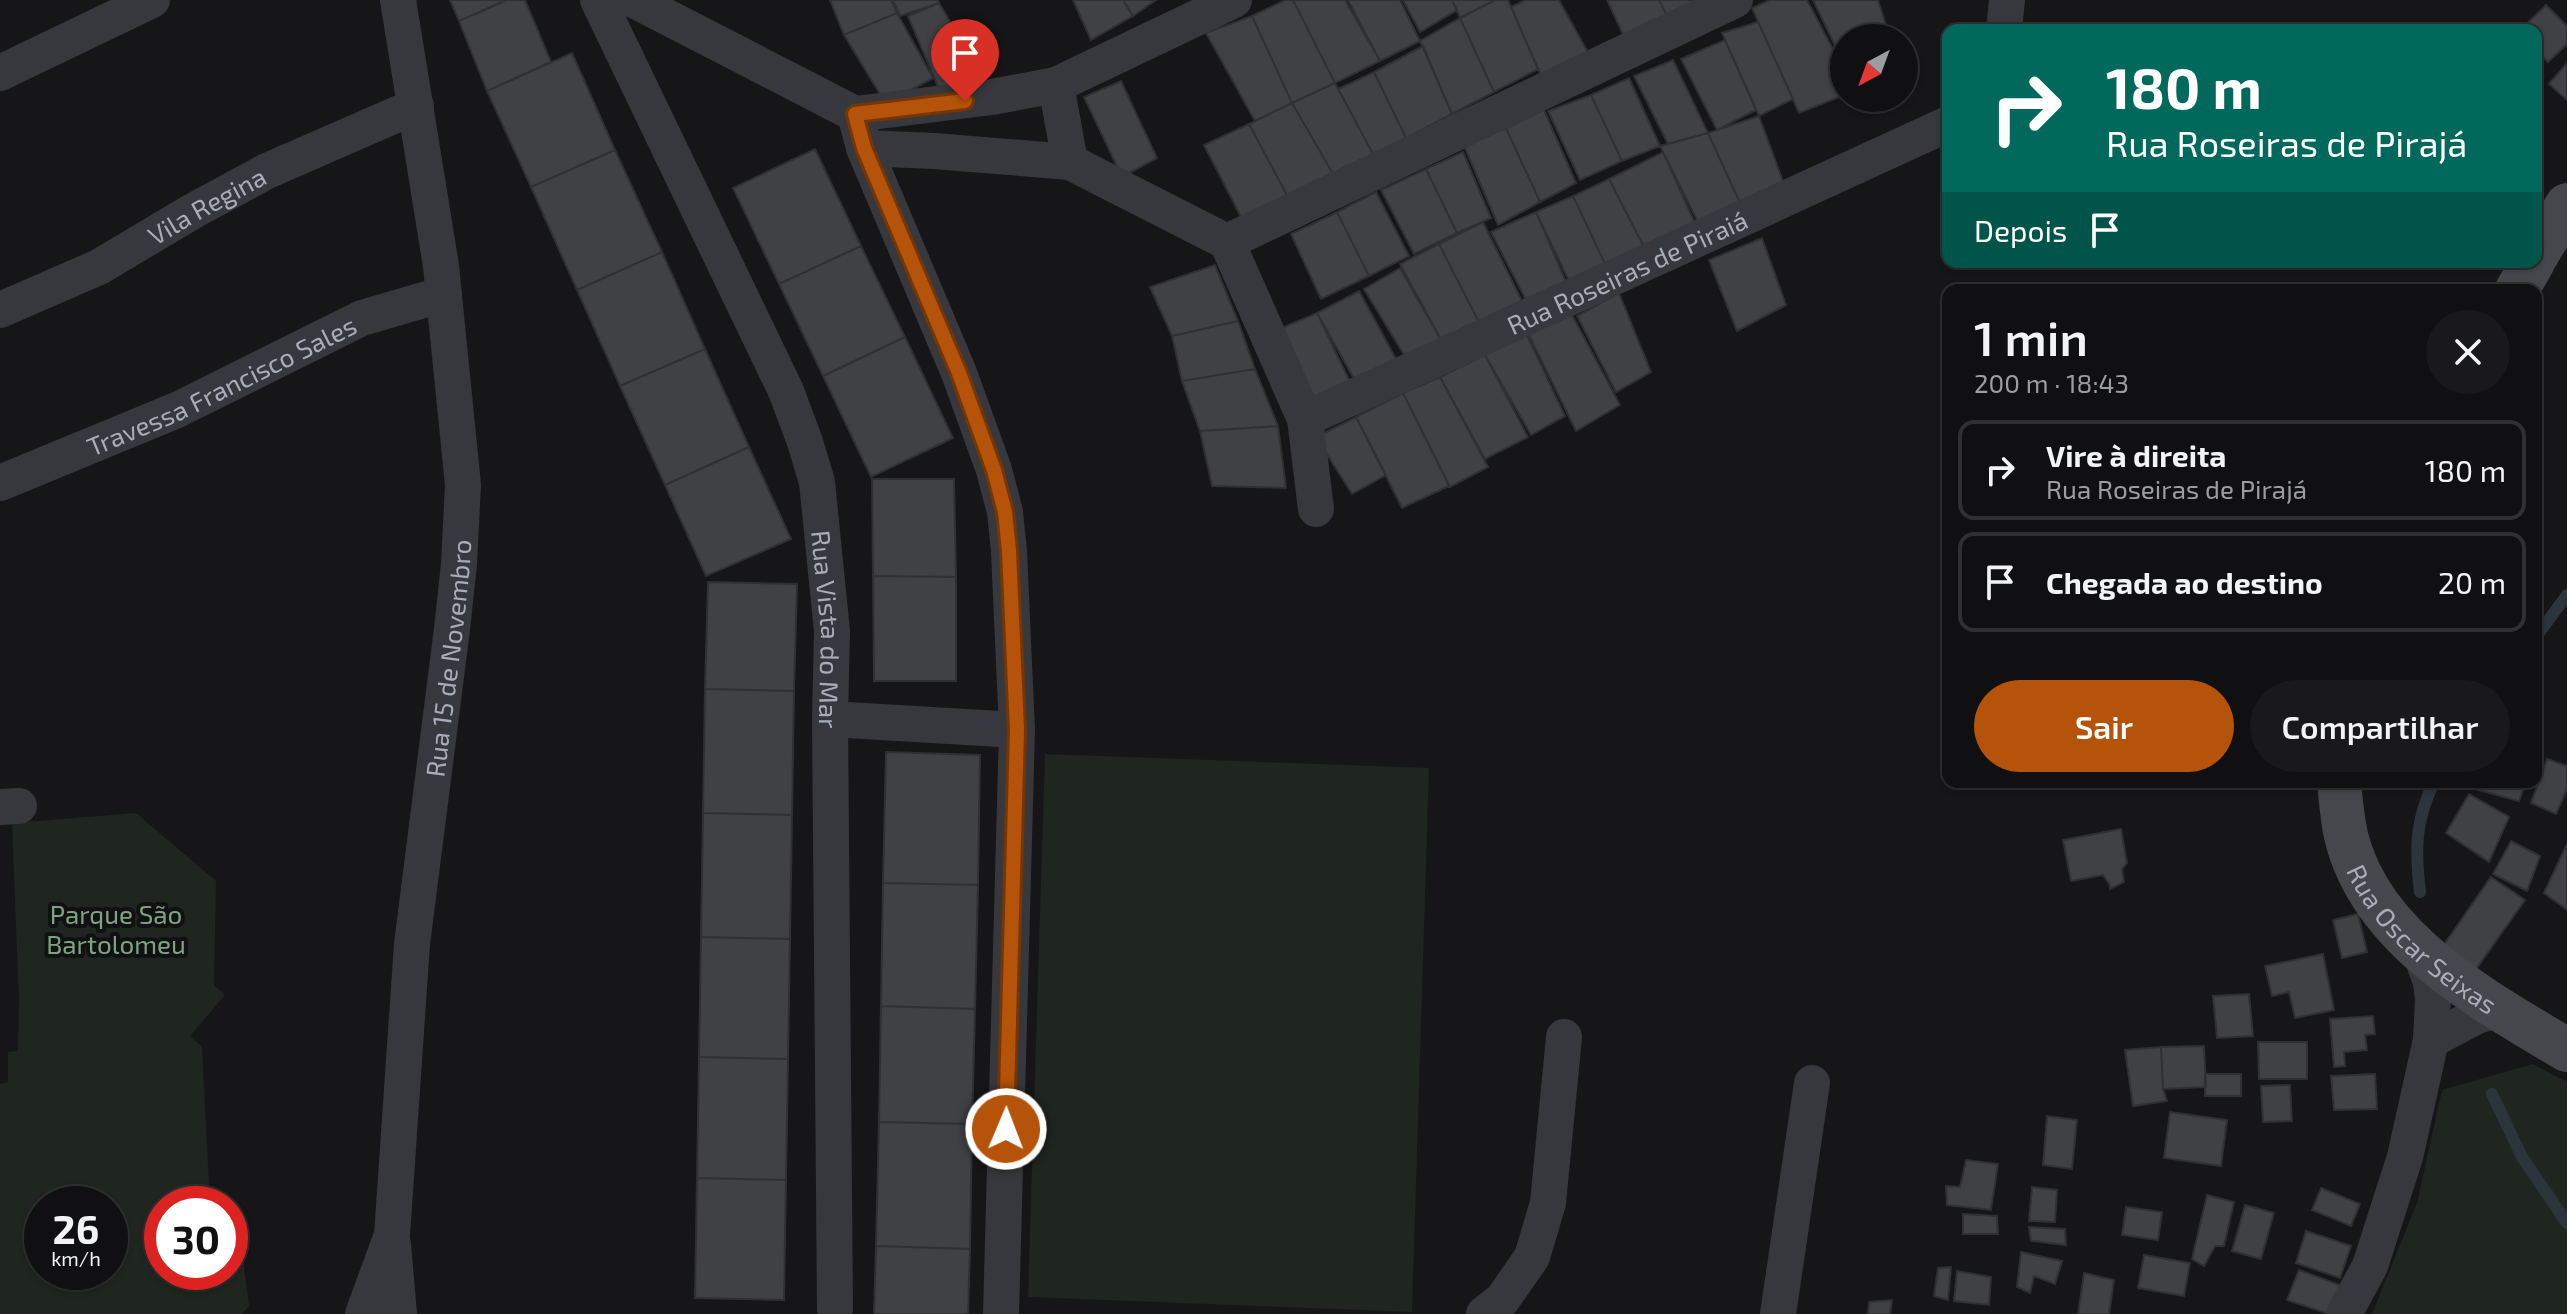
<!DOCTYPE html>
<html lang="pt">
<head>
<meta charset="utf-8">
<style>
  body { margin:0; font-family:"Exo 2",sans-serif; background:#19191b; color:#f1f3f6; height:100vh; display:flex; flex-direction:column; font-size:30px; white-space:nowrap }
  * { box-sizing:border-box; margin:0 }
  p { font-size:26px; color:#9c9d9f }
  .icon { flex:none; width:44px; height:44px; fill:none; stroke:currentColor; stroke-width:2; stroke-linecap:round; stroke-linejoin:round }
  .map { position:relative; flex:1; overflow:hidden }
  .sheet { position:absolute; left:1942px; top:284px; width:600px; height:504px; display:flex; flex-direction:column; background:#101012; border-radius:16px; box-shadow:0 2px 6px #0004,0 0 0 2px #303032 }
  .sheet>* { flex:none }
  .top-card { position:absolute; left:1942px; top:24px; width:600px; height:244px; border-radius:16px; box-shadow:0 2px 6px #0004,0 0 0 2px #303032; background:#00695c; color:#fff; overflow:hidden }
  .needle { width:52px; rotate:221deg }
  .buttons { position:absolute; left:1830px; top:24px; display:grid; gap:16px }
  .buttons a { display:grid; place-items:center; width:88px; height:88px; border-radius:50%; background:#101012; box-shadow:0 2px 6px #0004,0 0 0 2px #303032; font-size:40px }
  .speed { position:absolute; left:24px; top:1186px; display:flex; gap:16px; font-size:40px; font-weight:700; text-align:center }
  .speed>* { display:grid; place-content:center; width:104px; height:104px; border-radius:50%; background:#101012; box-shadow:0 2px 6px #0004,0 0 0 2px #303032; line-height:1 }
  .speed small { font-size:20px; font-weight:400 }
  .speed .limit { border:12px solid #d22; background:#fff; color:#111 }
  .pin { position:absolute; display:grid; place-items:center; width:68px; height:68px; color:#fff; margin:-82px -34px; border-radius:50% 50% 50% 0; rotate:-45deg; box-shadow:0 0 8px #0007 }
  .pin .icon { rotate:45deg }
  .me { position:absolute; width:88px; margin:-44px; rotate:1deg; stroke-linejoin:round; filter:drop-shadow(0 0 6px #0008) }
  .turn { display:flex; align-items:center; gap:28px; height:168px; padding:0 32px; font-size:36px }
  .turn .icon { width:104px; height:104px; stroke-width:2.5 }
  .turn b { display:block; font-size:56px; line-height:68px }
  .then { display:flex; align-items:center; height:76px; padding:0 32px; background:#0003; gap:16px; font-size:30px }
  .round { display:grid; place-items:center; flex:none; width:84px; height:84px; border-radius:42px; background:#19191b }
  .overview { display:flex; align-items:center; justify-content:space-between; height:136px; padding:0 32px }
  h1 { font-size:48px; font-weight:600; line-height:60px }
  .action { display:flex; gap:16px; margin-top:auto; padding:16px 32px }
  .action a { flex:1; height:92px; border-radius:48px; background:#b45309; color:#fff; font-size:32px; font-weight:600; line-height:92px; text-align:center }
  .action a+a { background:#19191b; color:#f1f3f6 }
  ul { padding:0; list-style:none }
  li { display:flex; align-items:center; gap:24px; height:100px; margin:0 16px 12px; padding:0 16px; border:4px solid #303032; border-radius:16px }
  li div { flex:1 }
  li b { display:block; font-size:30px }
  li em { font-style:normal }
  .map>svg:first-child { display:block }
  .green { fill:#1e261f; fill-rule:evenodd }
  .lines { fill:none; stroke-linecap:round; stroke-linejoin:round }
  .stream { stroke:#2c353c; stroke-width:12 }
  .building { fill:#404145; stroke:#303034; stroke-width:2 }
  .street { stroke:#37383d; stroke-width:36 }
  .secondary { stroke:#45474d; stroke-width:44 }
  .route-casing { stroke:#753606; stroke-width:20 }
  .route { stroke:#b45309; stroke-width:14 }
  .labels { text-anchor:middle; dominant-baseline:central; stroke-width:8; stroke-linejoin:round; paint-order:stroke }
  .street-label { font-size:26px; fill:#a8adb8; stroke:#111113 }
  .park-label { font-size:26px; fill:#7fa381; stroke:#111113 }
</style>
</head>
<body>
<div class="map">
<svg width="2567" height="1314" viewBox="0 0 2567 1314">
  <rect width="100%" height="100%" fill="#161618"/>
  <path class="green" d="M1045 754 1429 768 1412 1312 1028 1297Z
    M136 813 216 881 214 985 225 995 190 1036 202 1047 210 1204H162V1272H230V1218L238 1219 249 1306 242 1314H0V1084L8 1082V1052L18 1051 19 1001 12 823ZM42 1204H110V1272H42Z
    M2533 1064 2567 1082V1314H2372L2417 1203 2442 1090Z"/>
  <g class="lines">
    <path class="stream" d="M2536 637 2567 595
      M2420 892C2415 850 2415 821 2434 782
      M2492 1094 2522 1157 2567 1223"/>
  </g>
  <path class="building" d="M450 0H502L503 2 459 21Z
    M506 0H525L551 62 487 91 459 21Z
    M830 0H891L897 13 844 35Z
    M893 0H938L939 3 900 16Z
    M1073 0H1123L1133 16 1091 40Z
    M1123 0H1156L1133 16Z
    M1285 0H1293L1335 83 1292 103 1252 16Z
    M1293 0H1345L1380 61 1335 83Z
    M1348 0H1400L1420 41 1380 61Z
    M1403 0H1452L1457 10 1420 32Z
    M1452 0H1495L1460 18Z
    M1495 0H1508L1538 69 1494 92 1460 18Z
    M1525 0H1559L1590 56 1543 80 1511 7Z
    M1607 0H1659L1670 22 1628 45Z
    M1659 0H1707L1670 22Z
    M1770 0H1807L1844 70V95L1799 113 1752 8Z
    M1813 0H1878L1890 38H1844V64Z
    M939 3 985 79 944 101 908 16Z
    M2546 5 2567 26V44L2548 62 2536 50V30H2520Z
    M897 13 933 78 886 104 844 35Z
    M1252 16 1292 103 1255 121 1206 33Z
    M1460 18 1494 92 1452 114 1420 41Z
    M1758 22 1793 99 1759 116 1722 33Z
    M1725 40 1756 110 1717 130 1681 59Z
    M1423 46 1452 114 1406 138 1374 72Z
    M572 53 615 150 531 187 487 91Z
    M1673 60 1708 133 1668 144 1634 76Z
    M2567 63V100L2549 84Z
    M1374 72 1406 138 1373 154 1338 89Z
    M1629 78 1660 146 1622 161 1591 95Z
    M1121 81 1157 158 1122 177 1084 97Z
    M1335 83 1373 154 1333 174 1292 103Z
    M1591 95 1622 161 1580 180 1548 111Z
    M1292 103 1333 174 1288 197 1249 124Z
    M1544 110 1576 183 1540 202 1506 128Z
    M1759 116 1785 187 1741 205 1708 133Z
    M1249 124 1288 197 1242 219 1204 145Z
    M1506 128 1540 202 1498 225 1464 146Z
    M1708 133 1741 205 1700 226 1660 146Z
    M815 149 861 246 779 284 733 188Z
    M615 150 662 252 577 290 531 187Z
    M1463 152 1491 218 1457 233 1426 169Z
    M1663 152 1699 232 1647 253 1609 179Z
    M1426 169 1457 233 1414 254 1381 190Z
    M1609 179 1647 253 1608 270 1573 196Z
    M1376 192 1409 256 1369 276 1337 212Z
    M1573 196 1608 270 1571 285 1536 212Z
    M1337 212 1369 276 1321 299 1291 234Z
    M1536 212 1569 289 1529 306 1491 232Z
    M1483 222 1526 309 1483 330 1439 244Z
    M1762 238 1786 305 1737 331 1709 260Z
    M1439 244 1483 330 1445 347 1400 264Z
    M861 246 905 337 823 376 779 284Z
    M662 252 705 349 620 386 577 290Z
    M1215 265 1238 321 1172 336 1150 287Z
    M1400 268 1445 347 1409 363 1364 289Z
    M1359 291 1401 368 1358 386 1317 313Z
    M1619 293 1651 372 1616 392 1577 316Z
    M1570 311 1620 405 1576 431 1528 333Z
    M1317 313 1353 388 1317 407 1277 330Z
    M1238 321 1255 369 1182 381 1172 336Z
    M1526 333 1565 416 1531 435 1485 355Z
    M905 337 953 438 871 477 823 376Z
    M705 349 749 447 665 485 620 386Z
    M1485 355 1528 437 1485 459 1440 377Z
    M1255 369 1278 426 1200 431 1182 381Z
    M1440 377 1488 467 1450 487 1403 393Z
    M1403 393 1449 486 1402 508 1356 417Z
    M1356 417 1386 475 1352 494 1316 437Z
    M1278 426 1286 488 1212 486 1200 431Z
    M749 447 791 539 706 576 665 485Z
    M872 479H954L956 577 873 576Z
    M873 576 956 577V681H874Z
    M708 582 797 584 794 691 705 689Z
    M705 689 794 691 792 815 703 813Z
    M886 752 980 755 978 885 883 883Z
    M2547 759 2567 766V789L2556 814 2531 803Z
    M2477 782H2526L2519 801 2475 789Z
    M2469 794 2509 817 2489 862 2446 833Z
    M703 813 792 815 790 939 701 937Z
    M2121 829 2127 863 2122 869 2124 882 2110 889V885L2103 875 2071 881 2063 840Z
    M2511 841 2540 856 2527 891 2493 874Z
    M2567 844V910L2544 893Z
    M2491 877 2525 900 2476 969 2443 946Z
    M883 883 978 885 975 1009 881 1006Z
    M2358 914 2367 952 2342 958 2333 920Z
    M701 937 790 939 788 1059 699 1057Z
    M2323 954 2334 1010 2295 1018 2289 992 2272 996 2265 966Z
    M2249 994 2253 1036 2217 1038 2213 996Z
    M881 1006 975 1009 972 1124 879 1122Z
    M2373 1016 2375 1034 2365 1035 2367 1050 2344 1052 2345 1066 2334 1067 2330 1019Z
    M2258 1042H2307V1079H2259Z
    M2204 1046 2206 1087 2163 1089 2161 1047Z
    M2161 1047 2163 1089 2167 1101 2133 1106 2125 1050Z
    M699 1057 788 1059 786 1180 697 1178Z
    M2205 1074H2241V1096H2205Z
    M2375 1074 2377 1109 2334 1110 2331 1076Z
    M2290 1085 2292 1121 2263 1122 2261 1086Z
    M2170 1112 2227 1120 2221 1166 2164 1158Z
    M2047 1116 2077 1120 2072 1169 2043 1165Z
    M879 1122 972 1124 970 1249 876 1246Z
    M1966 1160 1998 1164 1991 1210 1947 1205 1946 1186 1960 1187Z
    M697 1178 786 1180 784 1300 695 1298Z
    M2032 1187 2057 1190 2055 1222 2029 1221Z
    M2321 1188 2360 1204 2351 1226 2312 1210Z
    M2207 1195 2234 1202 2224 1246H2215L2204 1266 2192 1259Z
    M2245 1205 2274 1213 2261 1259 2232 1251Z
    M2126 1207 2162 1212 2158 1240 2122 1235Z
    M1963 1214 1997 1216 1998 1234H1963Z
    M2029 1227 2065 1229 2066 1245 2031 1241Z
    M2306 1231 2351 1246 2340 1278 2296 1263Z
    M876 1246 970 1249 968 1314H874Z
    M2021 1252 2062 1261 2055 1284 2034 1276 2030 1293 2017 1287Z
    M2144 1255 2190 1263 2184 1296 2138 1288Z
    M1951 1267 1948 1300 1934 1296 1938 1268Z
    M2299 1270 2340 1285 2329 1314 2287 1300Z
    M1957 1271 1991 1277 1989 1305 1954 1301Z
    M2084 1273 2114 1280 2109 1314H2078Z
    M1892 1300 1890 1314H1868L1869 1302Z"/>
  <g class="lines">
    <g class="street">
      <path id="s1" d="M598 0 786 391 805 442 817 482 832 631 830 719 835 1309"/>
      <path d="M634 0 855 114"/>
      <path d="M2004 30 2007 0"/>
      <path d="M0 73 152 0"/>
      <path d="M1056 85 1070 162"/>
      <path d="M855 114 864 148 959 373 994 470 1005 512 1009 551 1017 730 1001 1314"/>
      <path d="M855 114 992 97 1056 85 1234 0"/>
      <path d="M864 148 934 151 1070 162 1227 242 1305 419 1316 509"/>
      <path d="M1227 242 1735 0"/>
      <path id="s2" d="M0 310 99 267 193 211 267 171 416 106"/>
      <path id="s3" d="M1305 419 1948 124"/>
      <path id="s4" d="M0 483 177 410 362 318 444 294"/>
      <path d="M830 719 1017 730"/>
      <path d="M0 807 19 806"/>
      <path d="M2431 1040 2479 1015 2500 1010"/>
      <path d="M393 1244 399 1314"/>
      <path id="s5" d="M363 1314 392 1235 412 944 452 629 459 564 463 485 441 266 398 0"/>
      <path d="M1484 1314 1502 1300 1532 1257 1548 1203 1564 1037"/>
      <path d="M1778 1314 1812 1083"/>
      <path d="M2344 1314 2370 1266 2405 1157 2431 1040 2433 999 2431 982 2420 952"/>
    </g>
    <g class="secondary">
      <path d="M2536 256 2567 205"/>
      <path d="M2517 290 2533 262"/>
      <path id="s6" d="M2340 782C2339 794 2342 807 2343 819 2358 932 2478 997 2567 1050"/>
    </g>
  </g>
  <g class="lines">
    <g class="route-casing">
      <path id="route" d="M965 101 855 114 864 148 959 373 994 470 1005 512 1009 551 1017 730 1006 1129"/>
    </g>
    <use href="#route" class="route"/>
  </g>
  <g class="labels">
    <g class="street-label">
      <text stroke="none"><textPath href="#s2" startOffset="232">Vila Regina</textPath></text>
      <text stroke="none"><textPath href="#s3" startOffset="354">Rua Roseiras de Piraiá</textPath></text>
      <text stroke="none"><textPath href="#s4" startOffset="242">Travessa Francisco Sales</textPath></text>
      <text stroke="none"><textPath href="#s1" startOffset="678">Rua Vista do Mar</textPath></text>
      <text stroke="none"><textPath href="#s5" startOffset="664">Rua 15 de Novembro</textPath></text>
      <text stroke="none"><textPath href="#s6" startOffset="186">Rua Oscar Seixas</textPath></text>
    </g>
    <g class="park-label">
      <text x="116" y="913">Parque São<tspan x="116" dy="30">Bartolomeu</tspan></text>
    </g>
  </g>
</svg>
<div class="buttons">
<a><svg class="needle" viewBox="-14 -14 28 28"><path d="M0-13l5 13h-10z" fill="#e53935"/><path d="M0 13l5-13h-10z" fill="#9c9d9f"/></svg></a>
</div>
<div class="speed"><div>26<small>km/h</small></div><div class="limit">30</div></div>
<div class="pin" style="left:965px;top:101px;background:#d93025"><svg class="icon" aria-label="arrive" viewBox="0 0 24 24"><path d="M6 21V4h12l-3 4 3 4H6"/></svg></div>
<svg class="me" style="left:1006px;top:1129px" viewBox="-20 -20 40 40"><circle r="17" fill="#b45309" stroke="#fff" stroke-width="3"/><path d="M0-11L8 9 0 5-8 9z" fill="#fff"/></svg>
<div class="top-card">
<div class="turn"><svg class="icon" aria-label="right" viewBox="0 0 24 24"><path d="M7 20v-9h11M14 6l5 5-5 5"/></svg><div><b>180 m</b>Rua Roseiras de Pirajá</div></div>
<div class="then">Depois<svg class="icon" aria-label="arrive" viewBox="0 0 24 24"><path d="M6 21V4h12l-3 4 3 4H6"/></svg></div>
</div>
<section class="sheet">
<div class="overview"><div><h1>1 min</h1><p>200 m · 18:43</p></div><a class="round"><svg class="icon" aria-label="close" viewBox="0 0 24 24"><path d="M6 6l12 12M18 6L6 18"/></svg></a></div>
<ul>
<li><svg class="icon" aria-label="right" viewBox="0 0 24 24"><path d="M7 20v-9h11M14 6l5 5-5 5"/></svg><div><b>Vire à direita</b><p>Rua Roseiras de Pirajá</p></div><em>180 m</em></li>
<li><svg class="icon" aria-label="arrive" viewBox="0 0 24 24"><path d="M6 21V4h12l-3 4 3 4H6"/></svg><div><b>Chegada ao destino</b></div><em>20 m</em></li>
</ul>
<div class="action"><a>Sair</a><a>Compartilhar</a></div>
</section>
</div>
</body>
</html>
